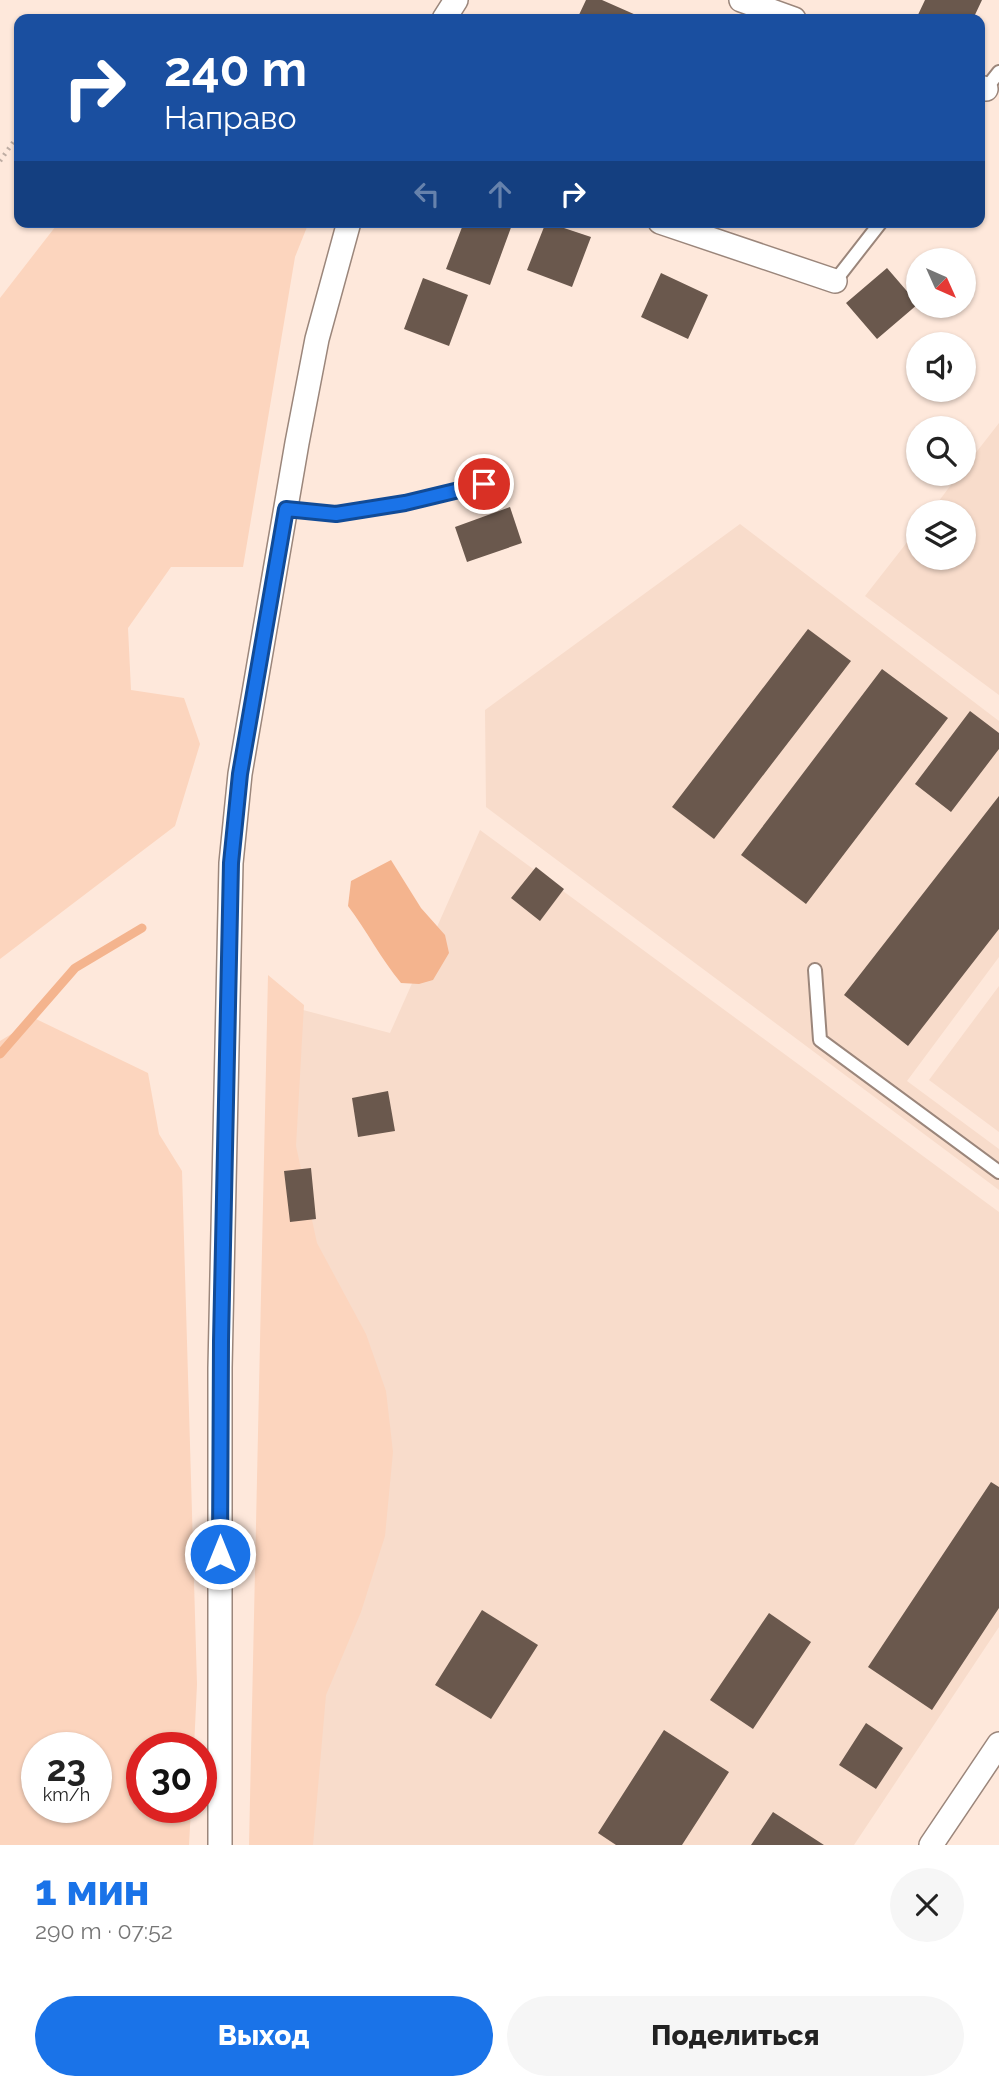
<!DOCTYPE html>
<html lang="ru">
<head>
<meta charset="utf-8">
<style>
  body { margin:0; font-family:Raleway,sans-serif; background:#f6f6f6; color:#222; height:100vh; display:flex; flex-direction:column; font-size:26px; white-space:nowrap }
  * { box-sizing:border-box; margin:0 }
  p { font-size:23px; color:#767676 }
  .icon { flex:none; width:38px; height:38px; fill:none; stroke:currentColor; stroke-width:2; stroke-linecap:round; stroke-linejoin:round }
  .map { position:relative; height:1845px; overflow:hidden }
  .drawer { display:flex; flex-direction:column; background:#fff; flex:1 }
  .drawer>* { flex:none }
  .top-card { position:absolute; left:14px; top:14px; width:971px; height:214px; border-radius:14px; box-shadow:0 2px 5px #0004; background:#1a4fa0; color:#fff; overflow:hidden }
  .needle { width:46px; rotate:135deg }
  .tools { position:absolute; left:906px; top:248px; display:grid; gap:14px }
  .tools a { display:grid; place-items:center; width:70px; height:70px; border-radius:50%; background:#fff; box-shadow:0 2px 5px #0004; font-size:35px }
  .speed { position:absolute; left:21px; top:1732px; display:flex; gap:14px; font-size:35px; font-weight:700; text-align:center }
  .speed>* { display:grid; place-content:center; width:91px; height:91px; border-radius:50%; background:#fff; box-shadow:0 2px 5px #0004; line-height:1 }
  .speed small { font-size:18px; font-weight:400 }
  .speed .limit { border:10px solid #d22; background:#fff; color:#111 }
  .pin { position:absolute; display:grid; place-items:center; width:60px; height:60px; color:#fff; margin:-30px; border:4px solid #fff; border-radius:50%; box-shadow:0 2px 7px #0007 }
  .me { position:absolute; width:77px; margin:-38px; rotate:0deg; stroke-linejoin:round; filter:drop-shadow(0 0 5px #0008) }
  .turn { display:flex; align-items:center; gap:24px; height:147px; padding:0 35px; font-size:32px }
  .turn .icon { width:91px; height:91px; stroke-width:2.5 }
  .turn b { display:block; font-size:49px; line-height:60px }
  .lanes { display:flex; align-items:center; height:66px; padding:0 35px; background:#0003; justify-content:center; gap:35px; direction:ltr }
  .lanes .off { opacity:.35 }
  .round { display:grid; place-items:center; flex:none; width:74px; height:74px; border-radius:37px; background:#f6f6f6 }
  .overview { display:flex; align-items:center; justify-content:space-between; height:119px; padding:0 35px }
  h1 { font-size:42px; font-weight:800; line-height:52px; color:#1a73e8 }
  .primary-button { display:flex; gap:14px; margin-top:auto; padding:14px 35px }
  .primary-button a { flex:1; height:80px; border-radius:42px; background:#1a73e8; color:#fff; font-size:28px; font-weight:800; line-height:80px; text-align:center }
  .primary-button a+a { background:#f6f6f6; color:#222 }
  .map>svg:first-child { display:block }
  .built { fill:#f8dccb }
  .green { fill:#fcd5be; fill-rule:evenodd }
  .water { fill:#f4b48e }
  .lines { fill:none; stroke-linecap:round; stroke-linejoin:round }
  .stream { stroke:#f4b48e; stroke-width:9 }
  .building { fill:#6a584d }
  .lane-casing { stroke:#9b867b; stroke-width:16 }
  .street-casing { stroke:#9b867b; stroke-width:26 }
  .path { stroke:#beada3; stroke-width:4.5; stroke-dasharray:2 5; stroke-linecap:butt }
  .lane { stroke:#fff; stroke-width:12 }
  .street { stroke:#fff; stroke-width:23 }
  .route-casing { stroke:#114b97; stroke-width:18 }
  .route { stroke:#1a73e8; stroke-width:12 }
</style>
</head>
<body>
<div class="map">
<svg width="999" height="1845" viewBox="0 0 999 1845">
  <rect width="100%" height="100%" fill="#fee8db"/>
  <path class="built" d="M999 423V695L865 596 919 527V558H964V513H930L959 474H964V468Z
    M740 524 999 721V957L907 1081 999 1149V1190L486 807 485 710Z
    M480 830 999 1212V1627L854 1845H270L288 1006 390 1033Z
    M999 986V1132L929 1080Z"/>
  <path class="green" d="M59 222H309L295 257 243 567H171L128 628 131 690 184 698 200 744 175 826 0 959V298Z
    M268 975 304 1005 296 1146 317 1243 366 1334 386 1391 393 1452 385 1536 361 1612 326 1695 313 1845H249Z
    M36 1019 148 1073 159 1134 182 1171 197 1684 194 1748H142V1808H191L189 1845H0V1041ZM37 1748H96V1808H37Z"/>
  <path class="water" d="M391 860 421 908 445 935 449 953 433 980 419 984 401 983C381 959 367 931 348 906L351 881Z"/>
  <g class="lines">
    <path class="stream" d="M0 1054 75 968 142 928"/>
  </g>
  <path class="building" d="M586 0H602L636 15 634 19H577Z
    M925 0H982L973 19H916Z
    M464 222H513L490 285 446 269Z
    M546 222 591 237 572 287 527 270Z
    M887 268 918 304 877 339 846 303Z
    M661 273 708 295 688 339 641 317Z
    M423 278 468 295 449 346 404 329Z
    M510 507 522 543 467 562 455 527Z
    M808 629 851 661 714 839 672 807Z
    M882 669 948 718 806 904 741 855Z
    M970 711 999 733V749L951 812 915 784Z
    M999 796V929L908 1046 844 995Z
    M536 867 564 889 540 921 511 898Z
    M388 1091 395 1131 358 1137 352 1098Z
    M311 1168 316 1219 290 1222 284 1171Z
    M991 1482 999 1487V1608L932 1710 868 1667Z
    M482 1610 538 1645 491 1719 435 1685Z
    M769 1613 811 1642 753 1729 710 1700Z
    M866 1723 903 1748 876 1789 839 1765Z
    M664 1730 729 1772 682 1845H616L598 1833Z
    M773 1812 824 1845H751Z"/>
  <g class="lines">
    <g class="lane-casing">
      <path id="lane" d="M984 91 999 72
        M835 281 881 222
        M286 509 336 514 405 503 484 484
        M815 970 820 1040 999 1172"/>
    </g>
    <g class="street-casing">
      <path id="street" d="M741 0 794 19
        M444 19 456 0
        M980 87 986 89
        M660 222 835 281
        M220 1845V1368L231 863 240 774 297 443 317 339 349 222
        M931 1845 999 1744"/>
    </g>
    <path class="path" d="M0 161 19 134"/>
    <use href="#lane" class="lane"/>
    <use href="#street" class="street"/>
  </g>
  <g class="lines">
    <g class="route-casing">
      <path id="route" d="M220 1554 221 1341 231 863 240 774 286 509 336 514 405 503 484 484"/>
    </g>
    <use href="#route" class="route"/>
  </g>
</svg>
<div class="tools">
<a><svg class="needle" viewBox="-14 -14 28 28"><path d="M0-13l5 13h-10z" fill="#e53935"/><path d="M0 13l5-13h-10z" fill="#767676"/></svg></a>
<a><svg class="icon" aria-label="sound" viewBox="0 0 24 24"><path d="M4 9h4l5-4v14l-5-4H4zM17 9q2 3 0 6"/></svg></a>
<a><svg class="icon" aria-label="search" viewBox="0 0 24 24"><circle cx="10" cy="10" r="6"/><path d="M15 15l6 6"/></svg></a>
<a><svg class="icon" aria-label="layers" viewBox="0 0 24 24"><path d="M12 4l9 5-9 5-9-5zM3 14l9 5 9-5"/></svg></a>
</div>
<div class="speed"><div>23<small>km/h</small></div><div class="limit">30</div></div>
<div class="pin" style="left:484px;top:484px;background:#d93025"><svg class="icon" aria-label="arrive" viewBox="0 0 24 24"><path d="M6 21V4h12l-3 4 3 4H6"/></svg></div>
<svg class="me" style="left:220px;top:1554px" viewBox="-20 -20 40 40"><circle r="17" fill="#1a73e8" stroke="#fff" stroke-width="3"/><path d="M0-11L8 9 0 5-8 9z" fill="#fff"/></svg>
<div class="top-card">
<div class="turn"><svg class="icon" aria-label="right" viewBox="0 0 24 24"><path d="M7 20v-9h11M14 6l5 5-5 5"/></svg><div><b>240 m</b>Направо</div></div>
<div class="lanes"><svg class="icon off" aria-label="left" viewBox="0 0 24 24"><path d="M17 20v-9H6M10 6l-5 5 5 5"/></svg><svg class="icon off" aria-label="ahead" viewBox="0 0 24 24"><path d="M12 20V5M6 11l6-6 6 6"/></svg><svg class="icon" aria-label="right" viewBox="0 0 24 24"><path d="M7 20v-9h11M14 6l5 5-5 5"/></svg></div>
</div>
</div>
<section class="drawer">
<div class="overview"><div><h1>1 мин</h1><p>290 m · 07:52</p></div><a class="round"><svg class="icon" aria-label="close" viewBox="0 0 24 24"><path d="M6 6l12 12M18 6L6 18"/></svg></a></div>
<div class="primary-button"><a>Выход</a><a>Поделиться</a></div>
</section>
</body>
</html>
